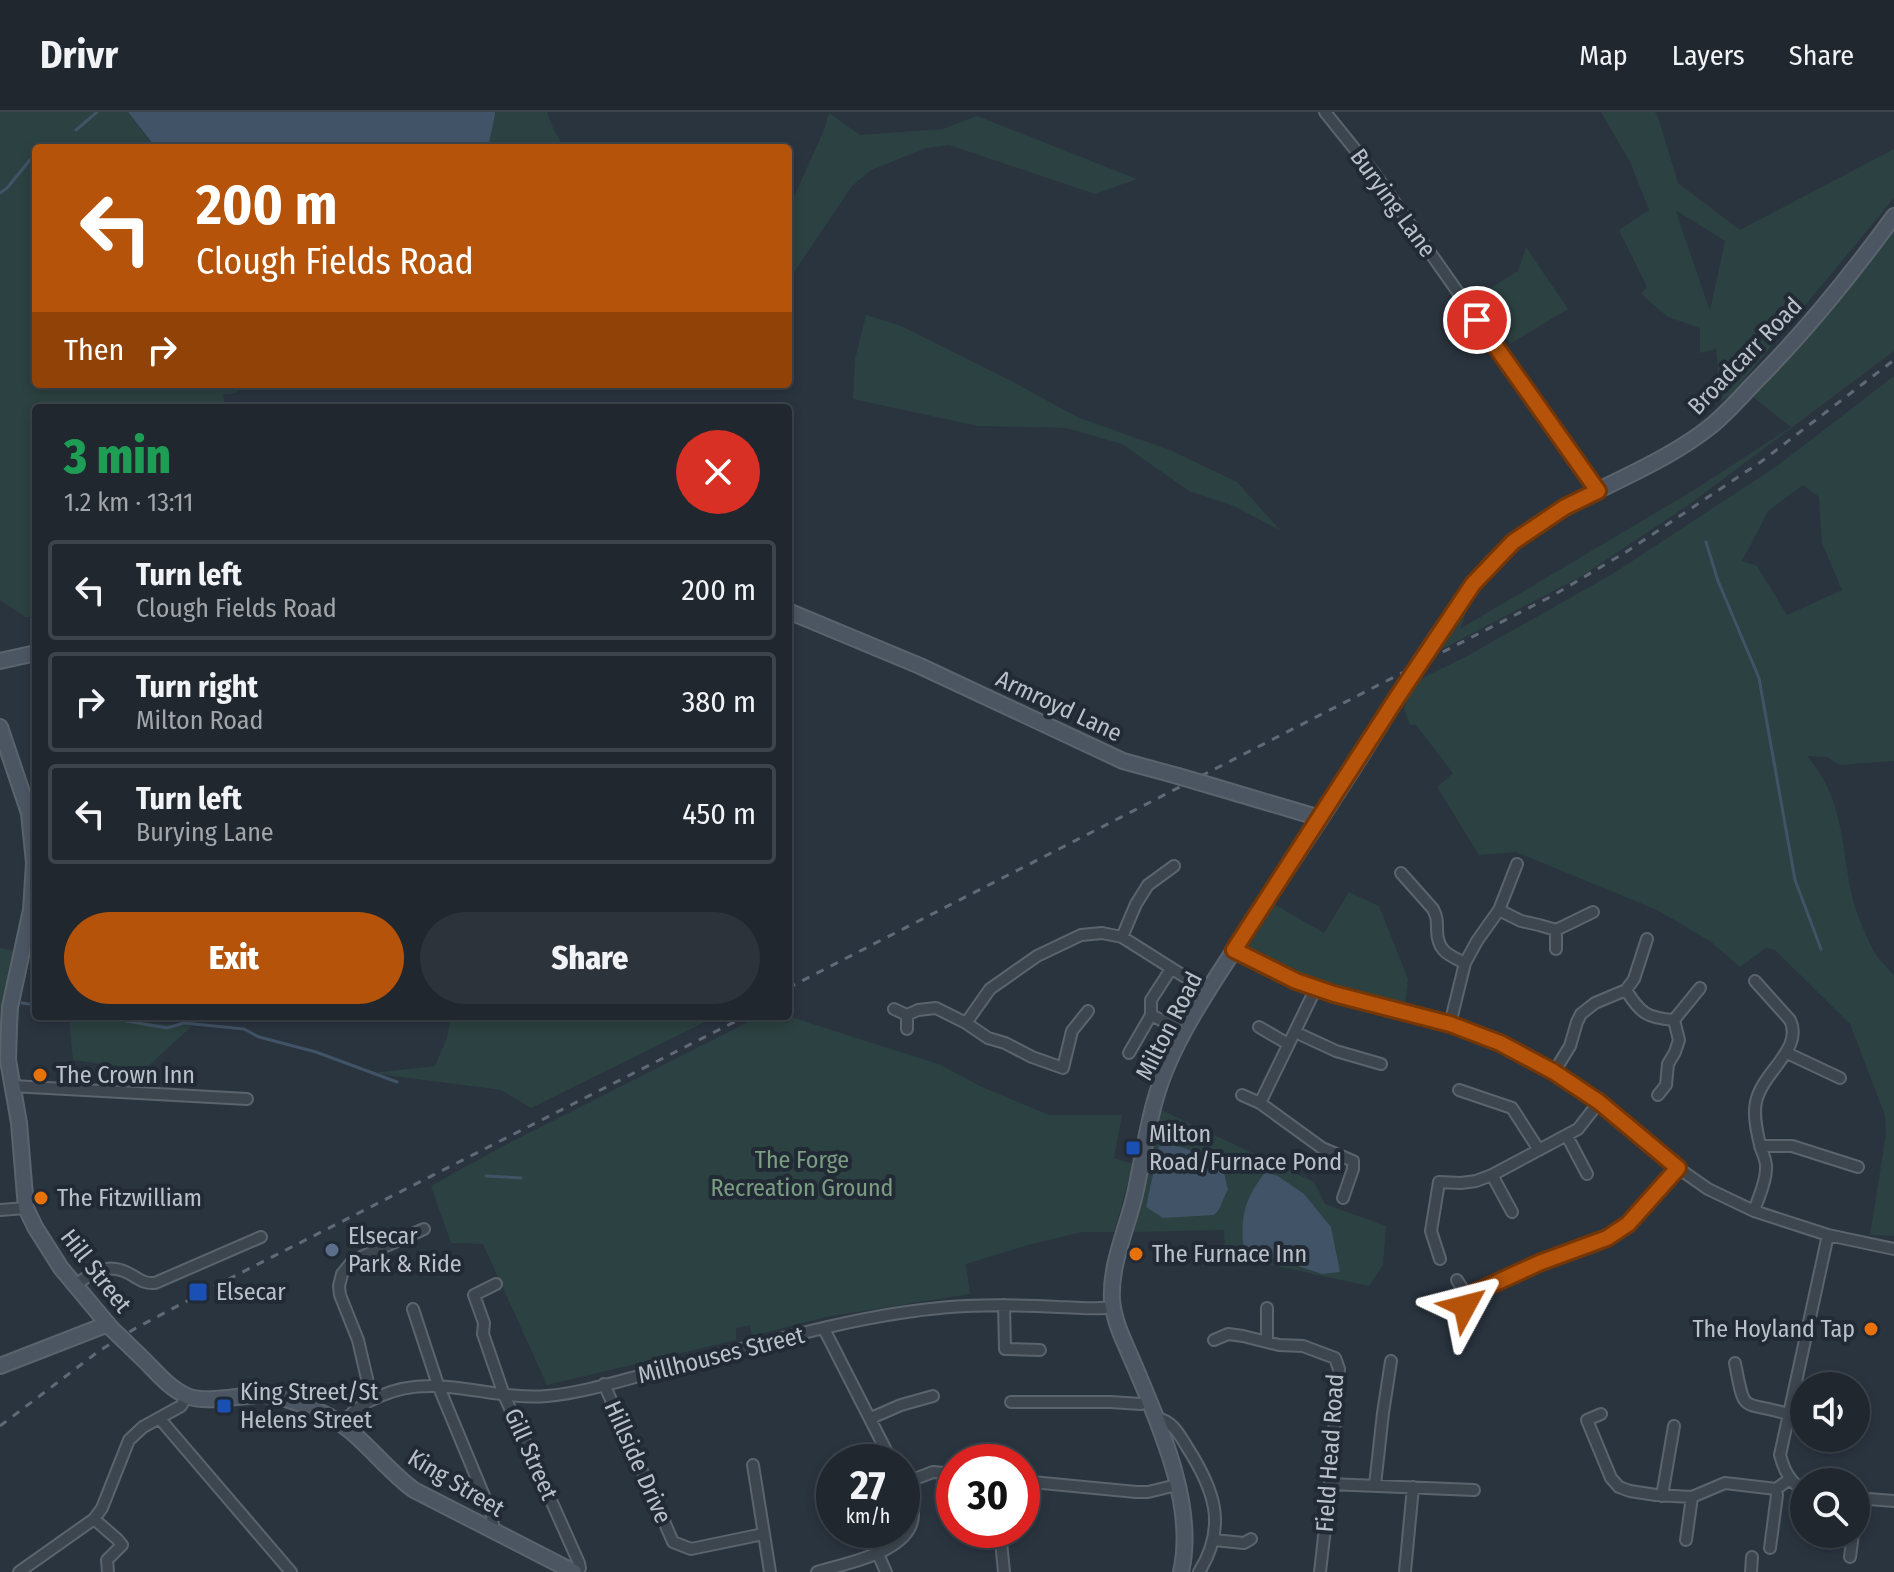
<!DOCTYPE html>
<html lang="en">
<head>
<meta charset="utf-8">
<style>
  body { margin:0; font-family:"Fira Sans Condensed",sans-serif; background:#2d333b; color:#f1f3f6; height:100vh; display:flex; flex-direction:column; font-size:30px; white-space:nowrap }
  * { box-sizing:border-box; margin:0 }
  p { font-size:26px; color:#a2a5aa }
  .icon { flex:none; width:44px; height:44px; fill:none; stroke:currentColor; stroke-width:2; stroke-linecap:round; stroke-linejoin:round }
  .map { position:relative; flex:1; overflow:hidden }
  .details { position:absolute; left:32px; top:292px; width:760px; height:616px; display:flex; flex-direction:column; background:#20272f; border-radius:8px; box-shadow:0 4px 12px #0003,0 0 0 2px #3d444b }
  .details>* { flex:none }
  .banner { position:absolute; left:32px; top:32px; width:760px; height:244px; border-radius:8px; box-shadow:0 4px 12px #0003,0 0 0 2px #3d444b; background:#b45309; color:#fff; overflow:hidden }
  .controls { position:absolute; left:1790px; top:1260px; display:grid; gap:16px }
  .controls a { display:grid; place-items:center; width:80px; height:80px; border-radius:50%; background:#20272f; box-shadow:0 4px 12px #0003,0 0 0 2px #3d444b; font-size:40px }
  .speed { position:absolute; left:816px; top:1332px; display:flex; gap:16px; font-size:40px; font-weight:700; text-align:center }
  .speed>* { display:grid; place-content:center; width:104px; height:104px; border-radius:50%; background:#20272f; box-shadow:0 4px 12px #0003,0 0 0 2px #3d444b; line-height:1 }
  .speed small { font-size:20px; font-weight:400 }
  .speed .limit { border:12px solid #d22; background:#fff; color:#111 }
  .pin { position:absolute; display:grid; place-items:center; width:68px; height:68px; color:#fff; margin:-34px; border:4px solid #fff; border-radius:50%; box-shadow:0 2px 8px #0007 }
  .me { position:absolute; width:88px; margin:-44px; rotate:52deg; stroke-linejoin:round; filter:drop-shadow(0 0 6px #0008) }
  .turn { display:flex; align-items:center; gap:28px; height:168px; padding:0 32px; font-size:36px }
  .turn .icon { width:104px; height:104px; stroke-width:2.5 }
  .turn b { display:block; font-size:56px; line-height:68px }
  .then { display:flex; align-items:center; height:76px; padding:0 32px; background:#0003; gap:16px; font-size:30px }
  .round { display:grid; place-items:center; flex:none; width:84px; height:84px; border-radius:42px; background:#2d333b }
  .headline { display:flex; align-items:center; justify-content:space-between; height:136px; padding:0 32px }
  h1 { font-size:48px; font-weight:800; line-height:60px; color:#1e9e55 }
  .primary-button { display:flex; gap:16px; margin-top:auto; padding:16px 32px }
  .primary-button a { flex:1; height:92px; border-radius:48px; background:#b45309; color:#fff; font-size:32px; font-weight:800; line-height:92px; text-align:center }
  .primary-button a+a { background:#2d333b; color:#f1f3f6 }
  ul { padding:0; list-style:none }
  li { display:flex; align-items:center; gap:24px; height:100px; margin:0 16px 12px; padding:0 16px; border:4px solid #3d444b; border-radius:8px }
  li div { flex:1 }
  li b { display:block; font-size:30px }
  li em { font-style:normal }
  header { display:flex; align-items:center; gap:48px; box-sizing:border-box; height:112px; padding:0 40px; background:#20272f; border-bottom:2px solid #3d444b }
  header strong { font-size:38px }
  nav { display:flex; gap:44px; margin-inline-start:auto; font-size:28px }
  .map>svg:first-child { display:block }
  .green { fill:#2c4141; fill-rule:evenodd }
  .water { fill:#415366 }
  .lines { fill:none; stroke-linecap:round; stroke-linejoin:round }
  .stream { stroke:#415366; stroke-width:3 }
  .street-casing { stroke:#5b646d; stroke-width:14 }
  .secondary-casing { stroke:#5b646d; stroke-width:18 }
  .street { stroke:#3d464f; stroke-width:10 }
  .secondary { stroke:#4c5562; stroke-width:14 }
  .rail { stroke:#606a76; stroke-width:3; stroke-dasharray:8 8; stroke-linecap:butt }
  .secondary-bridge-casing { stroke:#5b646d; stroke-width:18; stroke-linecap:butt }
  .secondary-bridge { stroke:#4c5562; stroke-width:14 }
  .route-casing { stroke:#753606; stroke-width:20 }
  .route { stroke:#b45309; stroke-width:14 }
  .food-dot { fill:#e8710a; stroke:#222b35; stroke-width:3 }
  .transit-dot { fill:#1a4fb4; stroke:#222b35; stroke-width:3 }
  .service-dot { fill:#5c6f8a; stroke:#222b35; stroke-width:3 }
  .labels { text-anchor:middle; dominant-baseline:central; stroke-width:8; stroke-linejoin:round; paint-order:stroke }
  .street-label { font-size:24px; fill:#bac1ca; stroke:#222b35 }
  .poi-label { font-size:24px; fill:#bac1ca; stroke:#222b35; text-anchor:start }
  .park-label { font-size:24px; fill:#7b9d81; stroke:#222b35 }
</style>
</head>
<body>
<header>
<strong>Drivr</strong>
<nav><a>Map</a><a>Layers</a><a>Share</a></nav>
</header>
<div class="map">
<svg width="1894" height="1460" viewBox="0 0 1894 1460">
  <rect width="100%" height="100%" fill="#2a343f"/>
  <path class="green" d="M0 0H128L155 36H36V272H257L231 282H223L225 296H36V505H25L0 488Z
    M495 0H547L554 18 565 36H488Z
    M1601 0H1655L1658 5 1678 71 1740 118 1894 37V86L1730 284 1721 289 1716 237 1700 241V216L1668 205 1641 182 1647 175 1619 118 1649 98 1631 52ZM1677 99 1725 129 1710 199 1676 100Z
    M829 1 860 23 943 17 977 4 1137 67 1095 82 949 33 926 36 871 58 852 74 788 169V98L824 18Z
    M1894 113V239L1690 392 1582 464 1433 542 1472 485 1460 517 1694 378 1791 315 1753 285Z
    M1526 135 1568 197 1510 232 1484 180 1518 159Z
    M866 203 901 214 1015 271 1077 305 1170 338 1237 370 1281 419 1234 394 1189 379 1122 332 1066 316 978 314 853 287 855 247Z
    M1894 264V649L1840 653 1827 645 1807 644C1846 690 1840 734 1853 788 1857 803 1867 826 1874 840 1879 848 1888 856 1894 863V1124L1870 1123 1886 1022 1885 1003 1850 912 1775 838 1766 836 1740 855 1710 829 1657 798 1516 740 1479 743 1437 675 1453 661 1416 613H1410L1404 597 1412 571 1469 543 1614 461 1777 354ZM1803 373 1819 385 1822 431 1842 478 1787 503 1757 454 1742 449 1769 398Z
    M1349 780 1379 794 1408 867 1404 902 1300 879 1241 847 1274 792 1324 821Z
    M0 836 15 839 2 895 0 923Z
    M451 904H717L531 996 501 978 371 961 435 954 447 926Z
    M760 904H788L941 953 980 974 1049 1003H1122L1114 1046 1133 1052 1114 1120H1082L1028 1133 966 1152 970 1182 826 1205 752 1224 750 1213 736 1216V1228L547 1273 483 1132 451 1131 431 1074 505 1033Z
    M69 906 192 914 130 971 116 954 73 948Z
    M1159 997 1314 1070 1325 1092 1386 1114 1383 1153 1369 1174 1225 1143 1224 1118 1131 1120Z"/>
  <path class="water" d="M128 0H495V3L488 36H156Z
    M1167 1033C1176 1034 1185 1035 1193 1040 1204 1046 1211 1055 1223 1056L1228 1078C1222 1087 1222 1096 1214 1103L1163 1106 1146 1095 1159 1034Z
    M1265 1060 1278 1064 1304 1082 1331 1115 1340 1160 1322 1162 1254 1139 1243 1132C1241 1099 1246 1087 1265 1060Z"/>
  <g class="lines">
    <path class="stream" d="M76 18 97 0
      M0 81 7 76 34 43
      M1706 430 1718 469 1759 566 1795 768 1821 837
      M22 891 36 893
      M98 904 167 916 184 911 244 917 259 925 316 940 397 970
      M486 1064 521 1066"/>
    <g class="street-casing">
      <path id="street" d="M1325 0 1374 61 1598 379
        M1401 761 1433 797C1437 805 1437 808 1437 817 1437 839 1448 843 1465 851
        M1499 798 1521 809 1539 813 1556 818 1593 800
        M1556 818V837
        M1122 825 1136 792 1148 773 1174 754
        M1234 838 1296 869 1334 882 1450 912 1500 931 1554 960 1599 990 1678 1056 1708 1077 1754 1099 1828 1123 1894 1137
        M1171 857 1151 888V903L1185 920
        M1626 878C1640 901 1647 906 1674 908L1700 876
        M894 897 907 903 918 898 936 896 966 911 988 926 1005 931 1032 945 1063 956 1072 919 1088 899
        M907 903V917
        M966 911 990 877 1037 844 1081 823 1102 821 1122 825 1209 880
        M1450 912 1465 851 1477 829 1499 798 1517 752
        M1259 915 1288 932
        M1295 920 1336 939 1381 952
        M1129 941 1151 903
        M1787 941 1840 966
        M1554 960 1570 934 1577 910 1581 902 1595 891 1626 878 1634 867 1647 827
        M12 974 247 987
        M1459 978 1512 996 1539 1038
        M1242 983 1260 991 1322 1036 1353 1049V1057L1343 1086
        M1658 983 1666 973 1668 952 1675 940 1679 928 1674 908
        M1260 991 1316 876
        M1567 1024 1587 1062
        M1760 1034H1792L1858 1055
        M1492 1063 1512 1100
        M0 1098 26 1096
        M1754 1099C1758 1086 1766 1071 1766 1057 1767 1048 1762 1041 1760 1033 1757 1020 1753 1003 1756 990 1762 960 1804 937 1790 908L1755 869
        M1440 1147 1431 1119 1439 1070 1461 1071 1476 1069 1492 1063 1578 1017 1599 990
        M1457 1168 1467 1184 1465 1194
        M496 1172 474 1183 484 1211 483 1222 504 1283 579 1451 580 1456 578 1460
        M76 1173C93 1159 109 1150 130 1162 139 1167 144 1172 155 1171L261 1125
        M1467 1184 1539 1151 1607 1126 1628 1112 1678 1056
        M1004 1193 1005 1237 1040 1238
        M413 1197 438 1273 492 1403 493 1414 491 1419
        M824 1217 892 1350
        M1214 1228 1228 1222 1243 1224 1279 1233 1303 1234 1335 1246 1339 1257 1330 1372 1320 1460
        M1267 1229V1196
        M1735 1251C1745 1304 1741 1288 1788 1302
        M604 1272 673 1430 691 1437 763 1422
        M376 1286 368 1271 358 1228 340 1183 339 1174 342 1162 351 1151 359 1146 424 1117
        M1011 1290H1110L1141 1292 1149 1290
        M1601 1302 1587 1308 1611 1366 1619 1375 1630 1379 1656 1383 1692 1385 1725 1371 1776 1377 1790 1367
        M871 1306 901 1293 933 1284
        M1156 1306C1173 1309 1179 1322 1187 1335 1214 1377 1228 1414 1199 1460
        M160 1307 291 1460
        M342 1313C351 1300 365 1290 380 1284 436 1259 489 1289 547 1284 583 1281 619 1269 654 1260 750 1236 850 1203 950 1195 986 1192 1022 1193 1059 1195 1077 1195 1096 1198 1113 1195
        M753 1353 770 1460
        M1022 1369 1136 1380H1148L1177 1373
        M902 1372 933 1360 954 1362
        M1330 1372 1474 1378
        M1375 1373 1383 1301 1391 1249
        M1804 1378C1790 1371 1784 1358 1780 1343L1828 1123
        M1662 1384 1674 1314
        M1856 1386 1894 1389
        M1856 1401 1858 1386
        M94 1407 117 1427 122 1433 107 1448 108 1460
        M1000 1419 1004 1460
        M1214 1428 1244 1431 1251 1427
        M1686 1428 1692 1385
        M1770 1436 1777 1383 1776 1377
        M878 1442 886 1460
        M1850 1445 1853 1422
        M19 1460 94 1407 102 1396 129 1328 143 1315 181 1294 187 1284
        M817 1460C846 1451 914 1440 913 1401 913 1391 907 1381 902 1372
        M1405 1460 1413 1375
        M1751 1460 1752 1445"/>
    </g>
    <g class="secondary-casing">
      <path id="secondary" d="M788 499 920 554 1123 649 1178 664
        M1427 539C1453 501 1477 461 1513 431 1572 381 1651 362 1711 314 1727 301 1740 286 1754 271 1805 220 1851 163 1894 104
        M0 549 36 541
        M0 615 29 701 34 751 31 798 10 895 9 914 8 948 19 1011 26 1096 35 1115 61 1156 111 1216
        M1212 674 1320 706
        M140 1244C154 1257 168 1276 187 1284 207 1292 239 1283 260 1283 280 1283 301 1292 320 1300 358 1316 382 1355 414 1378L574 1460
        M0 1254 108 1212
        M1181 1460C1196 1394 1161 1317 1136 1257 1127 1235 1114 1212 1112 1188 1110 1152 1127 1117 1135 1082 1144 1042 1149 998 1165 959 1185 910 1219 862 1247 818 1298 740 1351 664 1398 584"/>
    </g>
    <use href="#street" class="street"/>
    <use href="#secondary" class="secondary"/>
    <path class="rail" d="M788 876 1552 484 1626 440 1762 349 1894 248
      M0 1314 99 1239 136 1216 217 1173 746 904"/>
    <g class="secondary-bridge-casing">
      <path id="secondary-bridge" d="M1398 584 1427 539
        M1178 664 1212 674
        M111 1216 140 1244"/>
    </g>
    <use href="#secondary-bridge" class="secondary-bridge"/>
  </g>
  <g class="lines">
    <g class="route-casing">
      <path id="route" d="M1465 1194 1467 1184 1539 1151 1607 1126 1628 1112 1678 1056 1599 990 1554 960 1500 931 1450 912 1334 882 1296 869 1234 838 1398 584 1473 472 1513 430 1565 395 1598 379 1477 208"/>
    </g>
    <use href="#route" class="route"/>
  </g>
  <g class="food-dot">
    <circle cx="40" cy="963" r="8"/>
    <circle cx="41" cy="1086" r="8"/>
    <circle cx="1136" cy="1142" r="8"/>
    <circle cx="1871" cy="1217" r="8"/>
  </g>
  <g class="transit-dot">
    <rect x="1125" y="1028" width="16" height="16" rx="4"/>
    <rect x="188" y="1170" width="20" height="20" rx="4"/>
    <rect x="216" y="1286" width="16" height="16" rx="4"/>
  </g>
  <circle class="service-dot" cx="332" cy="1138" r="8"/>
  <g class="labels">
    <g class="street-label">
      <text transform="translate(1393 91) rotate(54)">Burying Lane</text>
      <text transform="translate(1745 244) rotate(-46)">Broadcarr Road</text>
      <text transform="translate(1059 594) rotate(25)">Armroyd Lane</text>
      <text transform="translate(1169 914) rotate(-63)">Milton Road</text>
      <text transform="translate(96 1159) rotate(52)">Hill Street</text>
      <text transform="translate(721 1243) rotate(-14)">Millhouses Street</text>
      <text transform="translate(1330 1341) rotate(-86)">Field Head Road</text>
      <text transform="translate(531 1342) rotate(66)">Gill Street</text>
      <text transform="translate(638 1350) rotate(66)">Hillside Drive</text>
      <text transform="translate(456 1371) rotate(31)">King Street</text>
    </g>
    <g class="poi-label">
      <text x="56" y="963">The Crown Inn</text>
      <text x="1149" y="1022">Milton<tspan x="1149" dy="28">Road/Furnace Pond</tspan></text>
      <text x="57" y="1086">The Fitzwilliam</text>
      <text x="348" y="1124">Elsecar<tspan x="348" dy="28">Park &amp; Ride</tspan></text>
      <text x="1152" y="1142">The Furnace Inn</text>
      <text x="216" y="1180">Elsecar</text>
      <text x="1855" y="1217" text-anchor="end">The Hoyland Tap</text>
      <text x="240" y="1280">King Street/St<tspan x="240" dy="28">Helens Street</tspan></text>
    </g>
    <g class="park-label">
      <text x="802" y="1048">The Forge<tspan x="802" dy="28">Recreation Ground</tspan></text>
    </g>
  </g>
</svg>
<div class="controls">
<a><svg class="icon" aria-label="sound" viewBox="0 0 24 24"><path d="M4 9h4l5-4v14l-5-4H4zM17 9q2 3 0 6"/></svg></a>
<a><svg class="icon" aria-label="search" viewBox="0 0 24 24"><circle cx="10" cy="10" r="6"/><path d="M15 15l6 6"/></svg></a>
</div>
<div class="speed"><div>27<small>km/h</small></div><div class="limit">30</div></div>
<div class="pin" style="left:1477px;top:208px;background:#d93025"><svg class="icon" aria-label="arrive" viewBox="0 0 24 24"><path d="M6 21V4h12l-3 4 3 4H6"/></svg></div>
<svg class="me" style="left:1465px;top:1194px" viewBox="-20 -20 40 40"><path d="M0-17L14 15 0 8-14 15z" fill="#b45309" stroke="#fff" stroke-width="4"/></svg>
<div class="banner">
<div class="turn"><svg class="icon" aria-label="left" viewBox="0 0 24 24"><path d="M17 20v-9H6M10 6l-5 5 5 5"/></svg><div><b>200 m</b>Clough Fields Road</div></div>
<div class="then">Then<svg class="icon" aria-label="right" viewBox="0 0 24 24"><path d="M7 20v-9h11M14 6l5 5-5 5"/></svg></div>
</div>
<section class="details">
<div class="headline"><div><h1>3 min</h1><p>1.2 km · 13:11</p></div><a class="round" style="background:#d93025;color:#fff"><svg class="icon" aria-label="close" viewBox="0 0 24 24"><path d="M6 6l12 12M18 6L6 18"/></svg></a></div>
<ul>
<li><svg class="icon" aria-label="left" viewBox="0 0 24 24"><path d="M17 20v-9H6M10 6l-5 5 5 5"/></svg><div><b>Turn left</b><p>Clough Fields Road</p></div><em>200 m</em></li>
<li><svg class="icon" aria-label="right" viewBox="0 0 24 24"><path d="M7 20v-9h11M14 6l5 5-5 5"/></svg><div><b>Turn right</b><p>Milton Road</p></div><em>380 m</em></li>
<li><svg class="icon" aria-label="left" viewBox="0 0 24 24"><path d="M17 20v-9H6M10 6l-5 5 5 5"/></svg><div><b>Turn left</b><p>Burying Lane</p></div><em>450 m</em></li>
</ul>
<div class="primary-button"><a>Exit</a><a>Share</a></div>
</section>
</div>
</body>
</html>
